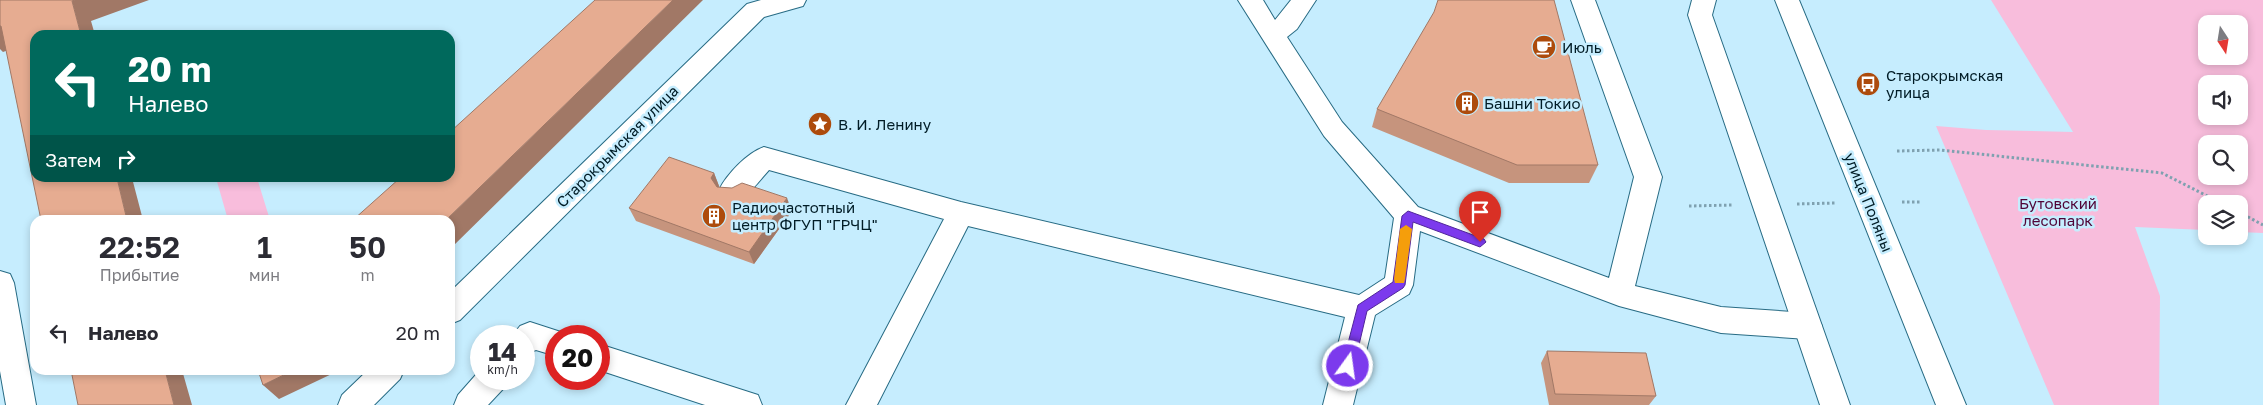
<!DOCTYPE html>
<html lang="ru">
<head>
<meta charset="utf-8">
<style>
  body { margin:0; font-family:"Golos Text",sans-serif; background:#f7f7f7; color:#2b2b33; height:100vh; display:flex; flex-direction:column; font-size:19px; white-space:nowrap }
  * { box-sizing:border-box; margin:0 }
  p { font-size:16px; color:#7c7c81 }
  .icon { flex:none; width:28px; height:28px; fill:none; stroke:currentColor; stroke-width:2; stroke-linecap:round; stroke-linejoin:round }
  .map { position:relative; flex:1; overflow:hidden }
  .drawer { position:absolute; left:30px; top:215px; width:425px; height:160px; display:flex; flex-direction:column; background:#fff; border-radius:15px; box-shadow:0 2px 8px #0003 }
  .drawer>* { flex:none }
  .hud { position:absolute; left:30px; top:30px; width:425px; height:152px; border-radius:15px; box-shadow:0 2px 8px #0003; background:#00695c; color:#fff; overflow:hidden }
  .needle { width:32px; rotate:168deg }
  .buttons { position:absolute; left:2198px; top:15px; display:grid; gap:10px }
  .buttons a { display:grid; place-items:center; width:50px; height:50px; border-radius:10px; background:#fff; box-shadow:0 2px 8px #0003; font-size:25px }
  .speed { position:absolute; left:470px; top:325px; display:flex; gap:10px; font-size:25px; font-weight:700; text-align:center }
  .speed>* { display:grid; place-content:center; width:65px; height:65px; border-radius:50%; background:#fff; box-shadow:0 2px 8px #0003; line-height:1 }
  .speed small { font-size:12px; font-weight:400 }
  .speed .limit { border:8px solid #d22; background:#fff; color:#111 }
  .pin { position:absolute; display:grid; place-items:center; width:42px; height:42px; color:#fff; margin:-51px -21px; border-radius:50% 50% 50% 0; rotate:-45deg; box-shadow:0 0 5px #0007 }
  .pin .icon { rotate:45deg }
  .me { position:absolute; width:55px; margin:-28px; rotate:14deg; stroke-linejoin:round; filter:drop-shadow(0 0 4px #0008) }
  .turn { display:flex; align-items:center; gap:18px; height:105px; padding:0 15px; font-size:22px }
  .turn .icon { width:65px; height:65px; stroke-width:2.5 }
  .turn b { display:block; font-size:35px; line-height:42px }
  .then { display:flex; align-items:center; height:48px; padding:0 15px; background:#0003; gap:10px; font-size:19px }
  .eta { display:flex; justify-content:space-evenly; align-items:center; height:85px; text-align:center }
  .eta b { font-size:30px; font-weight:600; line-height:35px }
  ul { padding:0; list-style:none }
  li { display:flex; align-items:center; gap:15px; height:65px; padding:0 15px }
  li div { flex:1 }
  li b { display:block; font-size:19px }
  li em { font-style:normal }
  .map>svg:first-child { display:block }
  .green { fill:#f8bddc; fill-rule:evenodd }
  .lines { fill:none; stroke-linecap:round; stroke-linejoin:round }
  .minor-casing { stroke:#276b84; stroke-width:2 }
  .major-casing { stroke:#276b84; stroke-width:2 }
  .path { stroke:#7fa1b0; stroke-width:3; stroke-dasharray:2.5 2.5; stroke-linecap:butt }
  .minor { fill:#fff; fill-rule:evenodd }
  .major { fill:#fff; fill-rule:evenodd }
  .wall { fill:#c6947d }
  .shaded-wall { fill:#a17866 }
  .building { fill:#e6ac91; stroke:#a17866 }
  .route { fill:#7c3aed; stroke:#51269a }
  .slow { fill:#f59e0b }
  .labels { text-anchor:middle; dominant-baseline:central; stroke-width:5; stroke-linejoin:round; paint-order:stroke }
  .poi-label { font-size:15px; fill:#011c26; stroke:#c6edfe; text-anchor:start }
  .street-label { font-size:15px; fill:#011c26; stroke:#c6edfe }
  .park-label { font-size:15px; fill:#500437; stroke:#c6edfe }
</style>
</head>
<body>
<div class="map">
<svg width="2263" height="405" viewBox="0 0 2263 405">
  <rect width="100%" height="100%" fill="#c6edfe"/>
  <path class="green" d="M1991 0H2263V233L2239 232V204H2206V230L2135 227 2160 296 2159 405H2054L1936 126 1986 130 2073 132ZM2206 24H2239V56H2206ZM2206 84H2239V116H2206ZM2206 144H2239V176H2206Z
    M216 178H257L270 220H228Z"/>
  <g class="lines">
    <g class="minor-casing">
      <path id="minor" d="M761 0H806L803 6 764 17 460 320 450 324V292L747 4Z
        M1238 0H1263L1275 20 1291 0H1316L1297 29 1287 37 1342 122 1418 207 1609 278 1634 177 1571 0H1595L1662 177 1635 286 1721 307 1807 313 1817 317 1822 326 1817 335 1807 339 1721 333 1619 306 1420 231 1413 285 1409 294 1375 315 1353 405H1323L1345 317 968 226 877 405H846L944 219 769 170C756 184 744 205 723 198L719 190C727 174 747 153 764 147L961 202 1359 295 1385 278 1394 218 1324 136Z
        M0 271 10 274 14 283 36 405H6L0 371Z
        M530 322 567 334 568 336H556V356L536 350 524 355V336H512L520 326Z
        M599 344 758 395 762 405H705L599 370Z
        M481 369V379H507L503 389 488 405H454L458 395Z
        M368 370H404L400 379 374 405H338L342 395Z"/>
    </g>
    <g class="major-casing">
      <path id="major" d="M1692 0H1716L1712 15 1850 405H1820L1688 15Z
        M1775 0H1799L1966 405H1936Z"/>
    </g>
    <path class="path" d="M1897 151 1940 150 2162 173 2223 204
      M1902 202H1921
      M1797 204 1836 203
      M1689 206 1733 205
      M2239 212 2263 225"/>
    <use href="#minor" class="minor"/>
    <use href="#major" class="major"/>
  </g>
  <path class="wall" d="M1377 109 1598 165 1589 183H1509L1372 127Z
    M714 173 719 186V187L792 211 754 264 636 221 629 208Z
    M1547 351 1656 396 1649 405H1549L1541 363Z"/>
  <path class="shaded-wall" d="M75 0H149L91 21 95 35H81L72 1Z
    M673 0H703L450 249V220H446Z
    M0 26H1L22 45 3 52 0 49Z
    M714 173 719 186 717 191 711 178Z
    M117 178H132L143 220H127Z
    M787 198 792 211 754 264 749 252Z
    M165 370H182L192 405H174Z
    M294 370H338V371L279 399 263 385Z"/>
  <path class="building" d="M0 0H75L72 1 81 35H35V178H117L127 220H41L1 26H0Z
    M595 0H673L446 220H353L400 178H450V132Z
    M1438 0H1554L1598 165H1517L1377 109 1434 12Z
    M669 157 714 173 711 178 717 187 732 188 742 183 787 198 749 252 629 208Z
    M1547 351 1646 353 1656 396 1555 394Z
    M71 370H165L174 405H78Z
    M258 370H294L263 385Z"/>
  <path class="route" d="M1408 211 1484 239 1486 242 1480 247 1413 222 1405 285 1403 288 1367 311 1354 366 1352 370 1348 372 1343 370 1342 366 1358 305 1393 282 1402 216Z"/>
  <path class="slow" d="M1406 225 1412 229 1405 279 1404 283H1395L1394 279 1400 229Z"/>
  <defs>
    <g id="cafe-disc" transform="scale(1.25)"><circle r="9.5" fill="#ad4b0c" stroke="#c6edfe"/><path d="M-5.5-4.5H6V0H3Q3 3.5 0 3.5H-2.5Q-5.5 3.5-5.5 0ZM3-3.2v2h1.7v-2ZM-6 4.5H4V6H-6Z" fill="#fff"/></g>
    <g id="bus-disc" transform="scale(1.25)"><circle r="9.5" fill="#ad4b0c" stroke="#c6edfe"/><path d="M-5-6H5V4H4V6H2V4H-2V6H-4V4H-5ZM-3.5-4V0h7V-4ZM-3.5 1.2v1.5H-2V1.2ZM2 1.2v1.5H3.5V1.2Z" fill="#fff"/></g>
    <g id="building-disc" transform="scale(1.25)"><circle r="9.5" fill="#ad4b0c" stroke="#c6edfe"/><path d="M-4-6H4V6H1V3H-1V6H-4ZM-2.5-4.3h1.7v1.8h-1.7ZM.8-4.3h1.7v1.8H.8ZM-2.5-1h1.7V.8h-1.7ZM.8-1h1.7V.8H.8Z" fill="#fff"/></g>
    <g id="sight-disc" transform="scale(1.25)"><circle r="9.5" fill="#ad4b0c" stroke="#c6edfe"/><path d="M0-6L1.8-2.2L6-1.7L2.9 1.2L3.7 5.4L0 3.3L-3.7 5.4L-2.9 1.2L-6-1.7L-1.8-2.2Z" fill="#fff"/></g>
  </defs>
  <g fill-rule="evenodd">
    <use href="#cafe-disc" x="1544" y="47"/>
    <use href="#bus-disc" x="1868" y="84"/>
    <use href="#building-disc" x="1467" y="103"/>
    <use href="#sight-disc" x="820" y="124"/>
    <use href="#building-disc" x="714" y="216"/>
  </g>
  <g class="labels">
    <g class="poi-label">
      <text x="1562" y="47">Июль</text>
      <text x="1886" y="75">Старокрымская<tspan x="1886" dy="17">улица</tspan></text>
      <text x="1484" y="103">Башни Токио</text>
      <text x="838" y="124">В. И. Ленину</text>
      <text x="732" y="207">Радиочастотный<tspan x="732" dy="17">центр ФГУП "ГРЧЦ"</tspan></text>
    </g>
    <g class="street-label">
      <text transform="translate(617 146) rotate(-45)">Старокрымская улица</text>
      <text transform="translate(1869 202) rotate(68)">улица Поляны</text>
    </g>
    <g class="park-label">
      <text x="2058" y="203">Бутовский<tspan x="2058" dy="17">лесопарк</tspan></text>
    </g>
  </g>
</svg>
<div class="buttons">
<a><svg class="needle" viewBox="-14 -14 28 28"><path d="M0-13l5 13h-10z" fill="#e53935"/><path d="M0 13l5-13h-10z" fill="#7c7c81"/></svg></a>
<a><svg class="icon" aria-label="sound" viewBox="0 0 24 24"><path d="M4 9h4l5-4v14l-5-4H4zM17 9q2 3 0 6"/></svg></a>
<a><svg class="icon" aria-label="search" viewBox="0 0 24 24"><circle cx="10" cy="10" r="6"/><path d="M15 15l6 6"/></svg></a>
<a><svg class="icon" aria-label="layers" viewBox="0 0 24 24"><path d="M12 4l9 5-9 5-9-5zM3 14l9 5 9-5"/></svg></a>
</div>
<div class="speed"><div>14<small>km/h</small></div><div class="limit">20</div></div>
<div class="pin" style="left:1480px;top:242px;background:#d93025"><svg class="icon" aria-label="arrive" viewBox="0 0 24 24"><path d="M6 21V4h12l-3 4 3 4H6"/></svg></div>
<svg class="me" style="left:1348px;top:366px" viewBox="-20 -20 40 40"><circle r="17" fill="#7c3aed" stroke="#fff" stroke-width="3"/><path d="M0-11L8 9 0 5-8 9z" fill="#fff"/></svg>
<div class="hud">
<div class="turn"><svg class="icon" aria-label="left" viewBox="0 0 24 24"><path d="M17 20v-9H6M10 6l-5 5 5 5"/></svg><div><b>20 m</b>Налево</div></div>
<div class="then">Затем<svg class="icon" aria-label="right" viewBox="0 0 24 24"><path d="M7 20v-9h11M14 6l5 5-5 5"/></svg></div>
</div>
<section class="drawer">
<div class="eta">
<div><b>22:52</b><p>Прибытие</p></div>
<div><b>1</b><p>мин</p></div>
<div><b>50</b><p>m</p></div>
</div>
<ul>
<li><svg class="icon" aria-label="left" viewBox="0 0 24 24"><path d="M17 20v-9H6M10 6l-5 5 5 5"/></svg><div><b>Налево</b></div><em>20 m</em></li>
</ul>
</section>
</div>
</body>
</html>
